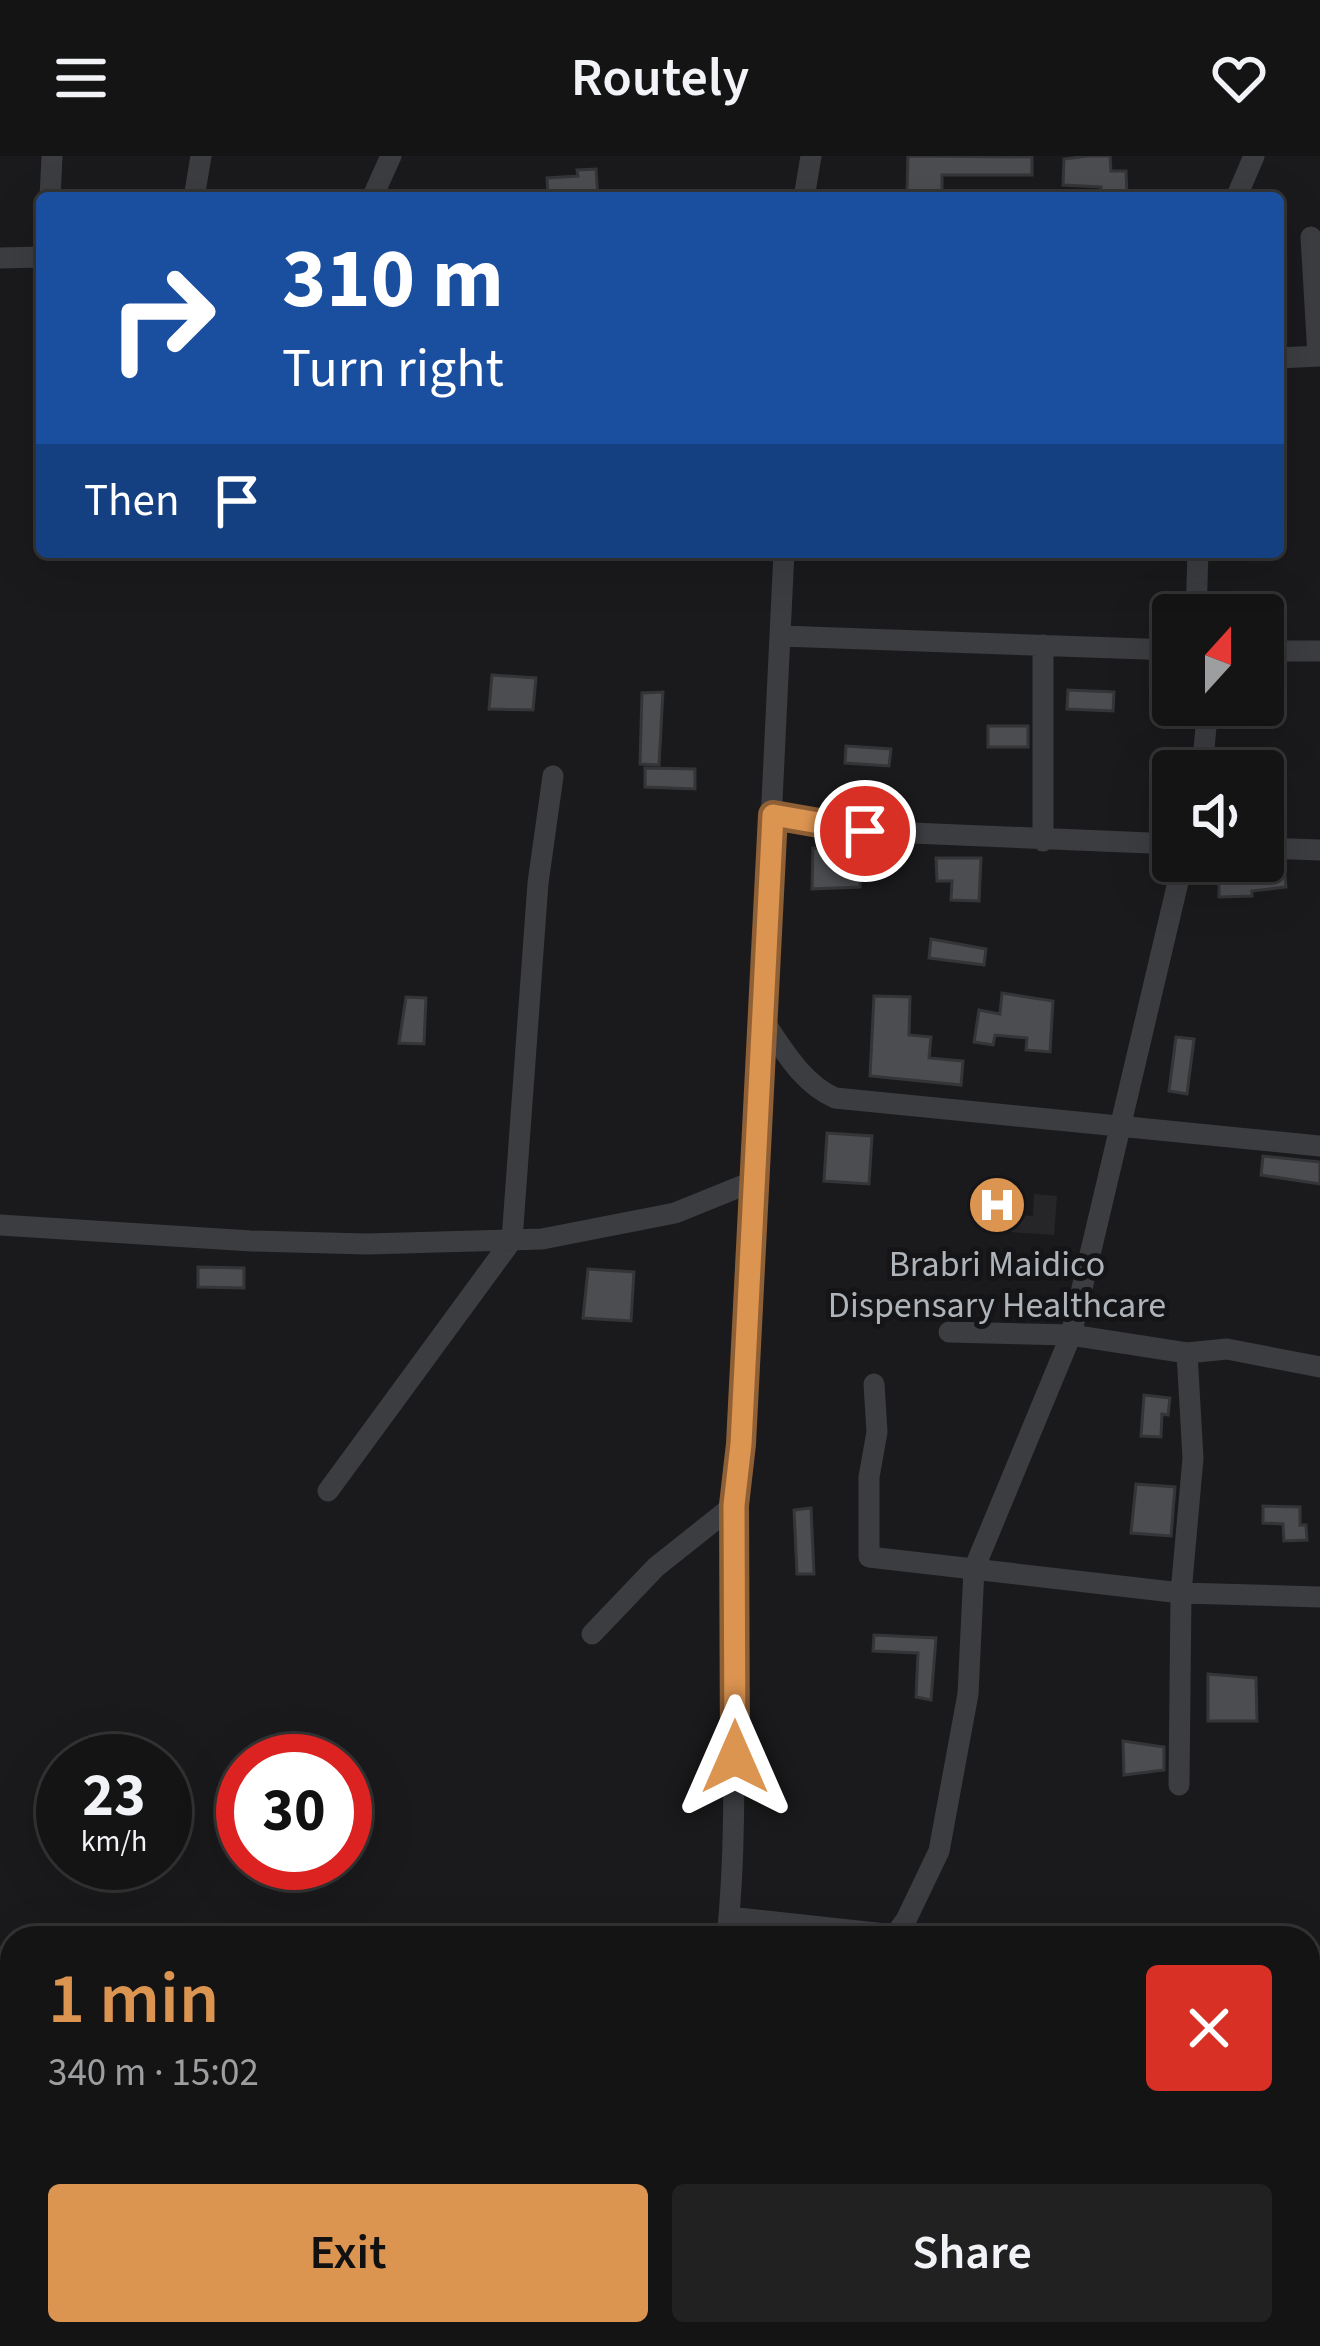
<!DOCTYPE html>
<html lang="en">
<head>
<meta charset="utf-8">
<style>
  body { margin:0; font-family:"Source Sans 3",sans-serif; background:#212122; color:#f1f3f6; height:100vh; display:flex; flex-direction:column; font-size:45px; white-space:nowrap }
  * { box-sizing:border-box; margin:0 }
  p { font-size:39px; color:#9d9ea0 }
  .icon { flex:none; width:66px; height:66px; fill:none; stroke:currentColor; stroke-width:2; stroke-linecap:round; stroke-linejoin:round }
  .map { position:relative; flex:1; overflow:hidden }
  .details { position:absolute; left:0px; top:1770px; width:1320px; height:420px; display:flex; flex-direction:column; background:#141415; border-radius:36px 36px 0 0; box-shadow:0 12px 48px #0002,0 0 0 3px #333334 }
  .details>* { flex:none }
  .banner { position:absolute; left:36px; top:36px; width:1248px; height:366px; border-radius:12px; box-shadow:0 12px 48px #0002,0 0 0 3px #333334; background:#1a4fa0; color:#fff; overflow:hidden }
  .needle { width:78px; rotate:21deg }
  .tools { position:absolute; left:1152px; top:438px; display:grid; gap:24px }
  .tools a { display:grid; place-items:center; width:132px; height:132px; border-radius:12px; background:#141415; box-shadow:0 12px 48px #0002,0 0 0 3px #333334; font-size:60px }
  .speed { position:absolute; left:36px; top:1578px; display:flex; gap:24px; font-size:60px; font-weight:700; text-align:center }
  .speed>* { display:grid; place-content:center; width:156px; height:156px; border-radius:50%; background:#141415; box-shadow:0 12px 48px #0002,0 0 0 3px #333334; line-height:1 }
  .speed small { font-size:30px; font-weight:400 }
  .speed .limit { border:18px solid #d22; background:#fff; color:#111 }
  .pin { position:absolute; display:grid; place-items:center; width:102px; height:102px; color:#fff; margin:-51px; border:6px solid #fff; border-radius:50%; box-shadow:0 3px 12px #0007 }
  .me { position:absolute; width:132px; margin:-66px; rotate:0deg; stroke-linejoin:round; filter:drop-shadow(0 0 9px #0008) }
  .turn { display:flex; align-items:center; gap:42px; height:252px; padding:0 48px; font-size:54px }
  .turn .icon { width:156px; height:156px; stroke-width:2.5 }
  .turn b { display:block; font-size:84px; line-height:102px }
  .then { display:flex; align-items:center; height:114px; padding:0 48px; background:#0003; gap:24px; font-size:45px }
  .round { display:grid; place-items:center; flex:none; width:126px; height:126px; border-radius:12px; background:#212122 }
  .overview { display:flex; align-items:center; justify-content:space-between; height:204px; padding:0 48px }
  h1 { font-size:72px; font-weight:600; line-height:90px; color:#dc9451 }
  .cta { display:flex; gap:24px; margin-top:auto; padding:24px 48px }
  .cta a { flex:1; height:138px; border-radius:12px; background:#dc9451; color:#111; font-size:48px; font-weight:600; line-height:138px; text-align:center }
  .cta a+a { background:#212122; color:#f1f3f6 }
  header { display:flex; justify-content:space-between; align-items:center; height:156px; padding:0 48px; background:#141415; font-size:54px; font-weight:600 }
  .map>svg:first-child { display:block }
  .built { fill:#262629 }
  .building { fill:#4c4d50; stroke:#343537; stroke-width:3 }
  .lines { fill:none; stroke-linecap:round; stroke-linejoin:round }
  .path { stroke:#414447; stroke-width:3; stroke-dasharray:6 9; stroke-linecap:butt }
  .minor { stroke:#3b3d40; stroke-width:21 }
  .route-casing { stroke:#8f6035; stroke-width:30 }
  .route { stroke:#dc9451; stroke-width:21 }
  .labels { text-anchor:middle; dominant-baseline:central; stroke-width:10; stroke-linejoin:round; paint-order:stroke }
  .poi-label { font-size:36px; fill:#aeb4ba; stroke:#151517 }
</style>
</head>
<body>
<header><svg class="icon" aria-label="menu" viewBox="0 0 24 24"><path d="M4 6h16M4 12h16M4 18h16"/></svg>Routely<svg class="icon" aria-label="heart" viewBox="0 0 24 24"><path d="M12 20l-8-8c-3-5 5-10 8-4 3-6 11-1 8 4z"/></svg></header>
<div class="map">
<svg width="1320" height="2190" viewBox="0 0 1320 2190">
  <rect width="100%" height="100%" fill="#1a1a1c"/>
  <path class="built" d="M982 1033 1013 1035 1012 1058 1033 1060 1034 1038 1057 1040 1054 1079 980 1074Z"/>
  <path class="building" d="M908 0 1032 1V19H942V35H907Z
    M1088 0H1110L1111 15H1126L1127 40H1101V31L1063 29 1064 3Z
    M596 13 598 42H548L547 22 578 20 577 14Z
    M492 519 536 522 533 554 489 553Z
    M1068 534 1114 536 1113 555 1067 553Z
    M663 536 659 609 640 608 642 537Z
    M988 570H1028V591H988Z
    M846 590 891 593 889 610 845 607Z
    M645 612 695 613V633L645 631Z
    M813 692 862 694 860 731 812 733Z
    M936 702H981L979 745 951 744 952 725H937Z
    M1219 705H1251L1252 714 1284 710 1286 731 1252 735V740L1219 741Z
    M931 783 986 793 984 809 929 802Z
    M1002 837 1053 845 1050 896 1026 894 1027 882 995 879 993 889 974 886 979 854 1000 858Z
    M874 840 910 841 909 879 931 881 929 902 963 905 961 929 870 920Z
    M406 841 426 842 424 888 399 887Z
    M1176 881 1194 883 1187 938 1169 935Z
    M827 977 872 980 869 1028 824 1025Z
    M1263 1000 1320 1006V1028L1261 1019Z
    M198 1111 244 1112V1132L198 1131Z
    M588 1113 634 1116 631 1165 583 1162Z
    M1144 1239 1170 1242 1168 1259 1162 1258 1161 1281 1141 1280Z
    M1136 1328 1175 1331 1171 1380 1131 1377Z
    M1263 1350 1300 1351V1369H1306L1307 1384 1284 1385 1283 1368 1263 1367Z
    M811 1352 814 1418H797L794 1354Z
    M874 1479 936 1482 931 1544 916 1541 918 1497 873 1495Z
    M1208 1518 1256 1522 1257 1565H1208Z
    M1123 1585 1164 1591V1614L1124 1619Z"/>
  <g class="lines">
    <path class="path" d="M1308 2027 1320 2035"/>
    <path class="minor" d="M50 42 52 0
      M194 42 201 0
      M372 42 391 0
      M804 42 811 0
      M1236 42 1254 0
      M1311 81 1318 200
      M0 102 42 101
      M1278 202 1320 200
      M1196 459 1198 396
      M781 480 1173 494
      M1263 495H1320
      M1202 615 1208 549
      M773 659 865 675 1173 688
      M1043 685V489
      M1263 692 1320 694
      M762 863C783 892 801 927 835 942L1320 990
      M0 1069 251 1085 367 1088 542 1083 675 1057 754 1025
      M949 1176 1071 1179 1187 1197 1227 1193 1320 1211
      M874 1228 877 1276 869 1321V1401L1181 1437 1320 1441
      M328 1335 512 1084 538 727 553 620
      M592 1478 656 1411 734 1349
      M1179 1629 1181 1437 1193 1302 1187 1197
      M729 1761 895 1779 906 1764 939 1695 968 1538 974 1413 1071 1179 1183 705
      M727 1782C744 1618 721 1452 741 1288L784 396"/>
  </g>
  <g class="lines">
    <g class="route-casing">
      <path id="route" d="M735 1601 734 1349 741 1288 773 659 865 675"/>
    </g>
    <use href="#route" class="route"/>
  </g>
  <defs>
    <g id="hospital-disc" transform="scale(3)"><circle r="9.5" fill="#dc9451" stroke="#151517"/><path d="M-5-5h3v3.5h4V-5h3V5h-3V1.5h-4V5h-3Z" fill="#fff"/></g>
  </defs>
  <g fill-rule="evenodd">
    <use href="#hospital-disc" x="997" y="1049"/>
  </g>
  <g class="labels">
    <g class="poi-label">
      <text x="997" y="1108">Brabri Maidico<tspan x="997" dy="41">Dispensary Healthcare</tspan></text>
    </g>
  </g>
</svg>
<div class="tools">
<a><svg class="needle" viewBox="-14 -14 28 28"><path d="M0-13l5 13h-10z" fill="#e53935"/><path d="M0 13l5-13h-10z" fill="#9d9ea0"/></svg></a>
<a><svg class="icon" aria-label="sound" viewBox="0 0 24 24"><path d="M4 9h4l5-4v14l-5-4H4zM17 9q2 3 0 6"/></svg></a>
</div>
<div class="speed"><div>23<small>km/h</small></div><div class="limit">30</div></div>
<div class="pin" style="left:865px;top:675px;background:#d93025"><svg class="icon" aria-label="arrive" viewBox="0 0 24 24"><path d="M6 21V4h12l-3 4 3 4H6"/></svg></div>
<svg class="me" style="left:735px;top:1601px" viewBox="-20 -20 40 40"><path d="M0-17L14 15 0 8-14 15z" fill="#dc9451" stroke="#fff" stroke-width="4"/></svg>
<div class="banner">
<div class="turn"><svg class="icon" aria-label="right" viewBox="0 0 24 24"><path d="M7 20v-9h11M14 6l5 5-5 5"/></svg><div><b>310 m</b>Turn right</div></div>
<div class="then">Then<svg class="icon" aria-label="arrive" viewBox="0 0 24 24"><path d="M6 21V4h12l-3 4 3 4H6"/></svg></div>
</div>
<section class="details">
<div class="overview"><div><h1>1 min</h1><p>340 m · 15:02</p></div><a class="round" style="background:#d93025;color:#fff"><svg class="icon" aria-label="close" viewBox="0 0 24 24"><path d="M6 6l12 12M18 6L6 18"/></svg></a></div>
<div class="cta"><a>Exit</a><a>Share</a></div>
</section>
</div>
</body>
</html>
